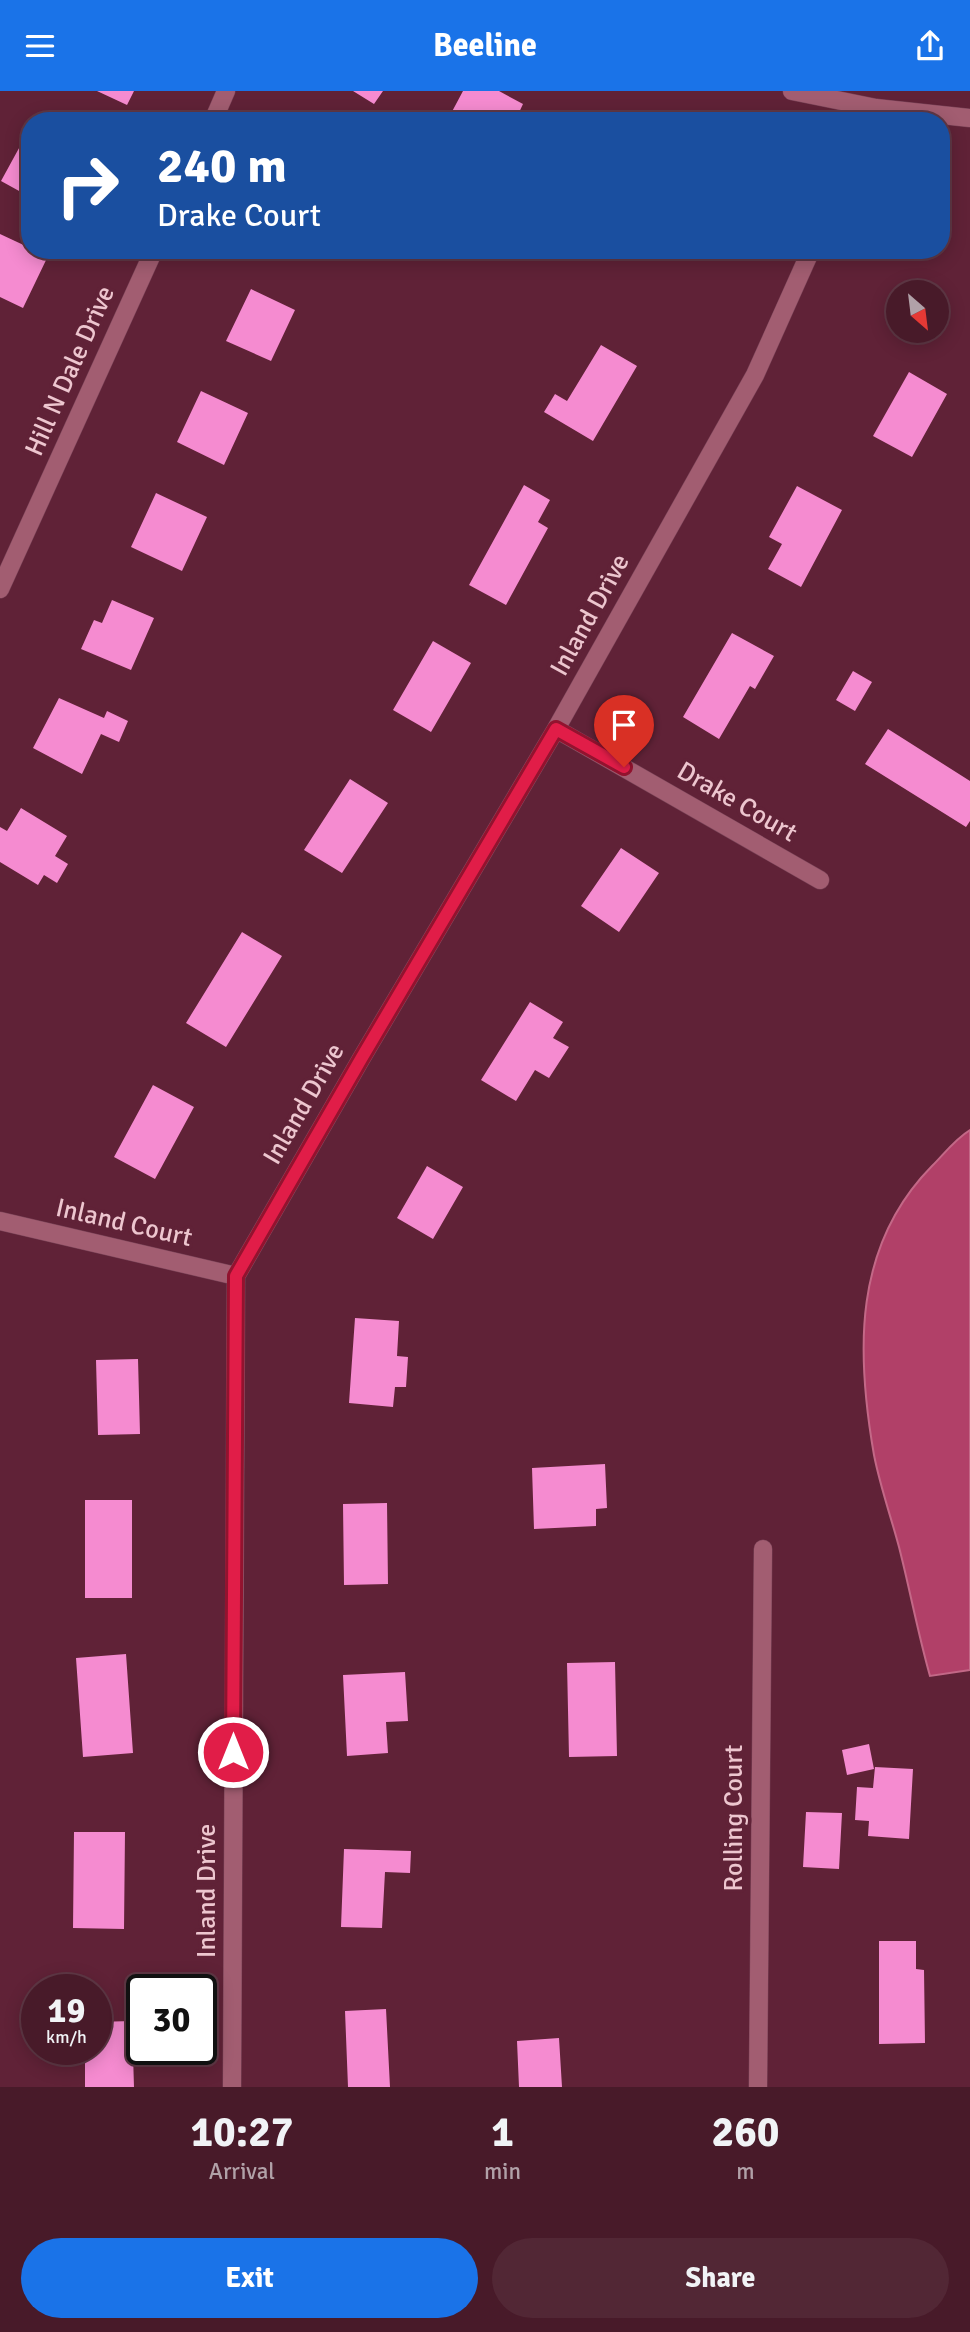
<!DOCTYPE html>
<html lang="en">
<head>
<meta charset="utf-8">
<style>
  body { margin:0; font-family:Signika,sans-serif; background:#522735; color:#f1f3f6; height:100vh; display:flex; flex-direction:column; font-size:26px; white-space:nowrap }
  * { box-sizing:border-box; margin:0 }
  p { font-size:23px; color:#b1a1a8 }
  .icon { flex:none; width:38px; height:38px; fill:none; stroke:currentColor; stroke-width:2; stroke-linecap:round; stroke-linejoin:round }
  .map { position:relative; height:1996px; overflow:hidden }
  .drawer { display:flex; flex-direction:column; background:#481a29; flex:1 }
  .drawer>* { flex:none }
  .banner { position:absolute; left:21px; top:21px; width:929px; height:147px; border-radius:28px; box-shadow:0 4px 18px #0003,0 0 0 2px #603846; background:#1a4fa0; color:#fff; overflow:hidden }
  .needle { width:46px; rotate:152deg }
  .controls { position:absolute; left:886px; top:189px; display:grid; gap:14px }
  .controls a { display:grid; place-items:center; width:63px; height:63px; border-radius:50%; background:#481a29; box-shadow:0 4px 18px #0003,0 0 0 2px #603846; font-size:35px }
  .speed { position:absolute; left:21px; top:1883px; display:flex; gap:14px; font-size:35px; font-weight:700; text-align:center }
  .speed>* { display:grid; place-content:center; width:91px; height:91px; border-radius:50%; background:#481a29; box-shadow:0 4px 18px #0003,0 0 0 2px #603846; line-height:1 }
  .speed small { font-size:18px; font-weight:400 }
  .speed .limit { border:4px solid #111; border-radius:10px; background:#fff; color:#111 }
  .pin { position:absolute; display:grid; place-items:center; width:60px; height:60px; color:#fff; margin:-72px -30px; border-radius:50% 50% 50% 0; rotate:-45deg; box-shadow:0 0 7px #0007 }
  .pin .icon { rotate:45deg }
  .me { position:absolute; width:77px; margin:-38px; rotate:0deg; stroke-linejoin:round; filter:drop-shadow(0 0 5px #0008) }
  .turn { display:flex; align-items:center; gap:24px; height:147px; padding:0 21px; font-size:32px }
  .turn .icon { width:91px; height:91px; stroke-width:2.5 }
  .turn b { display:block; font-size:49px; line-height:60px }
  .eta { display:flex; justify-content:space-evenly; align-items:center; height:119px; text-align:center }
  .eta b { font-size:42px; font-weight:700; line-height:49px }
  .primary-button { display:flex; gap:14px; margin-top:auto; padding:14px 21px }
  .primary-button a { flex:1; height:80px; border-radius:42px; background:#1a73e8; color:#fff; font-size:28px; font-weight:700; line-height:80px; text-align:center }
  .primary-button a+a { background:#522735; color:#f1f3f6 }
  header { display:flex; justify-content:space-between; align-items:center; height:91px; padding:0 21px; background:#1a73e8; color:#fff; font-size:32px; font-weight:700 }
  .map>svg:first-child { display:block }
  .water { fill:#b14068; stroke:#c36887; stroke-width:2 }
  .building { fill:#f58bd0 }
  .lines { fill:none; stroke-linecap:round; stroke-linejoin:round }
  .minor-casing { stroke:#794357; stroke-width:19 }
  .minor { stroke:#a25d71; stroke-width:18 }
  .route-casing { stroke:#92132f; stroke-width:18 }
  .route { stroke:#e11d48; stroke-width:12 }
  .labels { text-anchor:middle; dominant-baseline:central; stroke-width:7; stroke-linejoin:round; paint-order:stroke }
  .street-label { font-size:26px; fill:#edc6cf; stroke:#602237 }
</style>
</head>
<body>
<header><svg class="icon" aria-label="menu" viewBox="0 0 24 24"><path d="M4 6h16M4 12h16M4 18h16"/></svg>Beeline<svg class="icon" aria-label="share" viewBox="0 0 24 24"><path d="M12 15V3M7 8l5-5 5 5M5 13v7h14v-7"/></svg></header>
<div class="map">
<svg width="970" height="1996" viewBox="0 0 970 1996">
  <rect width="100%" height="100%" fill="#602237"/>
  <path class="water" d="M970 1039V1579L930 1585C918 1543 910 1499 899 1456 891 1426 880 1395 874 1364 856 1261 853 1155 932 1075 944 1063 955 1048 970 1039Z"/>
  <path class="building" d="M97 0H134L127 14Z
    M353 0H383L374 13Z
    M463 0H499L523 13 515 30H447Z
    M30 37V106L1 90Z
    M0 143 30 157V159L48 165 23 217 0 206Z
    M300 159H327L323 169Z
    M251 198 295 219 271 270 226 250Z
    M601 254 637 275 593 350 544 321 555 303 567 310Z
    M909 281 947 303 912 366 873 345Z
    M201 300 248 322 224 374 177 351Z
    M524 394 550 409 538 431 548 437 506 514 469 494Z
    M797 395 842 419 801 496 768 478 782 453 769 446Z
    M156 402 207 426 182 480 131 456Z
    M112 509 154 527 131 579 81 558 94 529 102 532Z
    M732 542 774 565 755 598 750 595 719 648 683 626Z
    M433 550 471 572 431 641 393 619Z
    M853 580 872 591 855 620 836 609Z
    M59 607 104 627 107 620 128 630 119 651 101 643 82 683 33 657Z
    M888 638 970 690V730L966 736 865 673Z
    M350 688 388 712 342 782 304 759Z
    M21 717 67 745 55 765 68 773 57 792 44 784 38 794 0 771V736L7 740Z
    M621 757 659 782 619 841 581 815Z
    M242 841 282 865 226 956 186 932Z
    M530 911 563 931 553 947 569 956 549 987 535 979 516 1010 481 989Z
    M153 994 194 1016 155 1088 114 1066Z
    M427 1075 463 1096 433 1148 397 1127Z
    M355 1227 399 1230 397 1265 408 1266 406 1296H395L393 1316 349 1312Z
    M138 1268 140 1343 98 1344 96 1269Z
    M605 1373 607 1417 596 1418V1435L534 1438 532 1377Z
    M85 1409H132V1507H85Z
    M387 1412 388 1493 344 1494 343 1413Z
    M126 1563 133 1662 83 1666 76 1567Z
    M615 1571 617 1665 569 1666 567 1572Z
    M405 1581 408 1630 386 1631 388 1662 347 1665 343 1584Z
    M869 1653 874 1678 847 1684 842 1659Z
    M875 1676 913 1678 909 1748 868 1745 869 1730 855 1729 857 1696 873 1697Z
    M806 1721 842 1722 839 1778 803 1776Z
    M74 1741H125L124 1838 73 1837Z
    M344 1758 411 1760 410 1782 385 1781 382 1837 341 1836Z
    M879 1850H916V1878L924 1879 925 1952 879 1953Z
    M386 1918 390 1996H348L345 1920Z
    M132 1930 134 1996H85V1958H96V1931Z
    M559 1947 562 1996H519L517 1950Z"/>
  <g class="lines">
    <g class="minor-casing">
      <path id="minor" d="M792 0 876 17 970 27
        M213 30 226 0
        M0 498 154 159
        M556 638 820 789
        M0 1130 236 1185
        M232 1996 236 1185 361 968 556 638 755 284 811 159
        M758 1996 763 1458"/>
    </g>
    <use href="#minor" class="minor"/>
  </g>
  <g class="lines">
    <g class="route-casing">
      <path id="route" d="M233 1661 236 1185 361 968 556 638 624 676"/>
    </g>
    <use href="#route" class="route"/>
  </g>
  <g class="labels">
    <g class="street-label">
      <text transform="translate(70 280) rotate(-66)">Hill N Dale Drive</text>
      <text transform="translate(590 524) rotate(-61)">Inland Drive</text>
      <text transform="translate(737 711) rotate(30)">Drake Court</text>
      <text transform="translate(304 1013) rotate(-60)">Inland Drive</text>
      <text transform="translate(124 1132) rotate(13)">Inland Court</text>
      <text transform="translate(734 1727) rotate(-90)">Rolling Court</text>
      <text transform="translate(207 1800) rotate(-90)">Inland Drive</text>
    </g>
  </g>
</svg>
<div class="controls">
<a><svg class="needle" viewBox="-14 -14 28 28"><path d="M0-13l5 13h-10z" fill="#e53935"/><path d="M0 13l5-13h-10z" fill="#b1a1a8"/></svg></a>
</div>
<div class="speed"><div>19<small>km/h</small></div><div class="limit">30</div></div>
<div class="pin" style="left:624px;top:676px;background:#d93025"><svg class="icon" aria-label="arrive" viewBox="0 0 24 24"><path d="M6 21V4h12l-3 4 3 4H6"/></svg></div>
<svg class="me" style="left:233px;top:1661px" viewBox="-20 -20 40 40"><circle r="17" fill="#e11d48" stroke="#fff" stroke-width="3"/><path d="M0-11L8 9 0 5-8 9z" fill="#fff"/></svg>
<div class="banner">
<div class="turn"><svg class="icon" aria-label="right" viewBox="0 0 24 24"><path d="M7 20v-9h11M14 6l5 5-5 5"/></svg><div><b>240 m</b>Drake Court</div></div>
</div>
</div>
<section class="drawer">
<div class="eta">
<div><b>10:27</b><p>Arrival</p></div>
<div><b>1</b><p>min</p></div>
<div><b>260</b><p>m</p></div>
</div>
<div class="primary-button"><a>Exit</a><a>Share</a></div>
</section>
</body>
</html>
